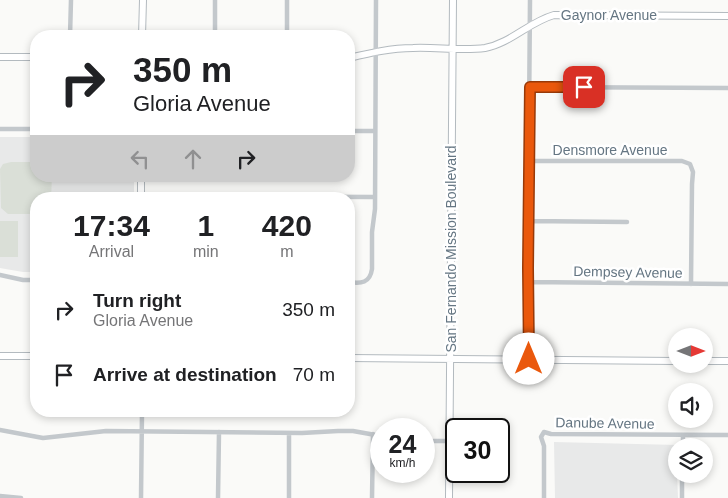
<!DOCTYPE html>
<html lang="en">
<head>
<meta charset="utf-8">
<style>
  body { margin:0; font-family:Arial,sans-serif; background:#f2f2f2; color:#202124; height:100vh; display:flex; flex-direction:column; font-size:19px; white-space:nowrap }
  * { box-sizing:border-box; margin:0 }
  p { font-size:16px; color:#757577 }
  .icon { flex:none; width:28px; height:28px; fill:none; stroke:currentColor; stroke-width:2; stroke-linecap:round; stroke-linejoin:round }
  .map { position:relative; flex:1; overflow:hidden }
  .drawer { position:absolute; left:30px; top:192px; width:325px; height:225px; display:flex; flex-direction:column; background:#fff; border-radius:20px; box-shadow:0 2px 8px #0003 }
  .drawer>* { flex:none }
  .guide { position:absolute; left:30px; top:30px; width:325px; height:152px; border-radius:20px; box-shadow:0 2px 8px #0003; background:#fff; color:#202124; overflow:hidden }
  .needle { width:32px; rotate:90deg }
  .fabs { position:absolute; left:668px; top:328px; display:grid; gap:10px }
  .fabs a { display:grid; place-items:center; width:45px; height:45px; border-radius:50%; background:#fff; box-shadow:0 2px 8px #0003; font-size:25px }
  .speed { position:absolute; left:370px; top:418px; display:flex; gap:10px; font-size:25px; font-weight:700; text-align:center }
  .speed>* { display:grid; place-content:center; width:65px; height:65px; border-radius:50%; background:#fff; box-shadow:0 2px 8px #0003; line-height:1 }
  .speed small { font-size:12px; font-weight:400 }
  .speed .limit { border:2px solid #111; border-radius:8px; background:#fff; color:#111 }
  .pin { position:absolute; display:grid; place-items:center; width:42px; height:42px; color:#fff; margin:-21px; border-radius:10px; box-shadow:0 2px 8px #0006 }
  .me { position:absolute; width:55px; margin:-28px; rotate:0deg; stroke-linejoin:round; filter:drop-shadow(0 0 4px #0008) }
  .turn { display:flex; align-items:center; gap:18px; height:105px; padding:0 20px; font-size:22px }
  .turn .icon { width:65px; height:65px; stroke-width:2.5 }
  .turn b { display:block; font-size:35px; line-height:42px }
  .lanes { display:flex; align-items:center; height:48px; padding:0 20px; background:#0003; justify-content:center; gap:25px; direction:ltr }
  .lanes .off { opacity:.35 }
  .eta { display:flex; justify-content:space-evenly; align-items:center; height:85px; text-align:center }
  .eta b { font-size:30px; font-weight:800; line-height:35px }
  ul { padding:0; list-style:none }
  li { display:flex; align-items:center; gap:15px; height:65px; padding:0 20px }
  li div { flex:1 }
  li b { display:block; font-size:19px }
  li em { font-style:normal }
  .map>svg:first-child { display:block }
  .built { fill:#e8e9e9 }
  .green { fill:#dadfd7 }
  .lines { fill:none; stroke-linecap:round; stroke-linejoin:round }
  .secondary-casing { stroke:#b3babf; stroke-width:8 }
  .street { stroke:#c3c8cc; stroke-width:4.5 }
  .secondary { stroke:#fff; stroke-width:6 }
  .route-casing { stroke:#983908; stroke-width:12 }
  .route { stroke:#ea580c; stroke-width:9 }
  .labels { text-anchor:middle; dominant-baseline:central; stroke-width:5; stroke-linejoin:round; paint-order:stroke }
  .street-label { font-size:14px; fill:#657683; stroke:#fff }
</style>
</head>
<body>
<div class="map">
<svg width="728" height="498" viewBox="0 0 728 498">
  <rect width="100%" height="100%" fill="#fafaf8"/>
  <path class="built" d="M0 137H36V176H134V199H36V272H23L0 268Z
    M554 442 678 445 676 446 678 498H555Z"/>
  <path class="green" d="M11 162H36V176H52L51 199H36V214H8L1 208 0 169 3 164Z
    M0 221H18V257H0Z"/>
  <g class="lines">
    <g class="secondary-casing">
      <path id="secondary" d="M142 36 143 0
        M0 57H36
        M349 58C370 53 391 48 413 48 436 47 462 51 485 48 511 43 529 22 554 15L728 16
        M141 199V176
        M0 356H36
        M349 358 676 361
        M704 361H728
        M449 498 453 0"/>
    </g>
    <path class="street" d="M70 36 71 0
      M215 36V0
      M287 36V0
      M530 87 728 88
      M0 129H36
      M349 131H375
      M529 161H682L690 164 693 172 692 184 691 284
      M141 196 374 197
      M528 221 627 222
      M0 275 23 280H36
      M349 282C361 284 370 283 372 269V232L375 209 376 0
      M528 282 728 284
      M529 359 528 240 530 0
      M0 430 43 438 106 431 302 433 338 431H353L381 436
      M424 441H450
      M683 446V435
      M0 496 21 498
      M141 498 142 411
      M218 498 219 432
      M289 498V433
      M372 498 373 434
      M544 498V446L541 437 544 432 551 434 728 435
      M682 498V474"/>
    <use href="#secondary" class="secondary"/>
  </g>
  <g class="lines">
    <g class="route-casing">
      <path id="route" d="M529 359 528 268 530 87H584"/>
    </g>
    <use href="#route" class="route"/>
  </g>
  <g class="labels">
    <g class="street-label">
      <text x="609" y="15">Gaynor Avenue</text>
      <text x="610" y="150">Densmore Avenue</text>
      <text transform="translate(451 249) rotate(-90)">San Fernando Mission Boulevard</text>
      <text transform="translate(628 272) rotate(1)">Dempsey Avenue</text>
      <text transform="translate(605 423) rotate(1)">Danube Avenue</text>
    </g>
  </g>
</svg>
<div class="fabs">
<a><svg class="needle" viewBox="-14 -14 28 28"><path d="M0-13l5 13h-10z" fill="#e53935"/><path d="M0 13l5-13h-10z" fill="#757577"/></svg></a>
<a><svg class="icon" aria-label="sound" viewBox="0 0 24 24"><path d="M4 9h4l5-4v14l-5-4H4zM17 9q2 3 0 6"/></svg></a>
<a><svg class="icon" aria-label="layers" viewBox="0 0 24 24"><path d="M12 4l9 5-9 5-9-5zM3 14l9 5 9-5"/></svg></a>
</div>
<div class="speed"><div>24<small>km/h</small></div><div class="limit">30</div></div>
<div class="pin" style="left:584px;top:87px;background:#d93025"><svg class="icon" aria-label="arrive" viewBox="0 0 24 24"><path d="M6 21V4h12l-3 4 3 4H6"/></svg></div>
<svg class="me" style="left:529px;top:359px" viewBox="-20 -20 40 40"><circle r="19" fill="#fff"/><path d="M0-13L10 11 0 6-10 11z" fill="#ea580c"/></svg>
<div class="guide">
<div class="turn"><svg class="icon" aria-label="right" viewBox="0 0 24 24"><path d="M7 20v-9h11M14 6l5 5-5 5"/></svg><div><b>350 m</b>Gloria Avenue</div></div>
<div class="lanes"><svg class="icon off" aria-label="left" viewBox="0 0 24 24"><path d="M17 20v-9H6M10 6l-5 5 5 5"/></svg><svg class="icon off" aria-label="ahead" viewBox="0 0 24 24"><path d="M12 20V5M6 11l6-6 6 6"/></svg><svg class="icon" aria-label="right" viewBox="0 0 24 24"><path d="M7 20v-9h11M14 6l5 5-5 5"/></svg></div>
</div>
<section class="drawer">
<div class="eta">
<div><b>17:34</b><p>Arrival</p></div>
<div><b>1</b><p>min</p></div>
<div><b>420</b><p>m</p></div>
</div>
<ul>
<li><svg class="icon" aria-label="right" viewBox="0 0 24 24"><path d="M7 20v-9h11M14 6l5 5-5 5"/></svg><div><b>Turn right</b><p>Gloria Avenue</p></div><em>350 m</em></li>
<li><svg class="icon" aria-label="arrive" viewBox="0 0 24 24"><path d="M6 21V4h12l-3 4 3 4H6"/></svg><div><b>Arrive at destination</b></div><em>70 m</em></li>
</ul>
</section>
</div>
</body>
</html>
